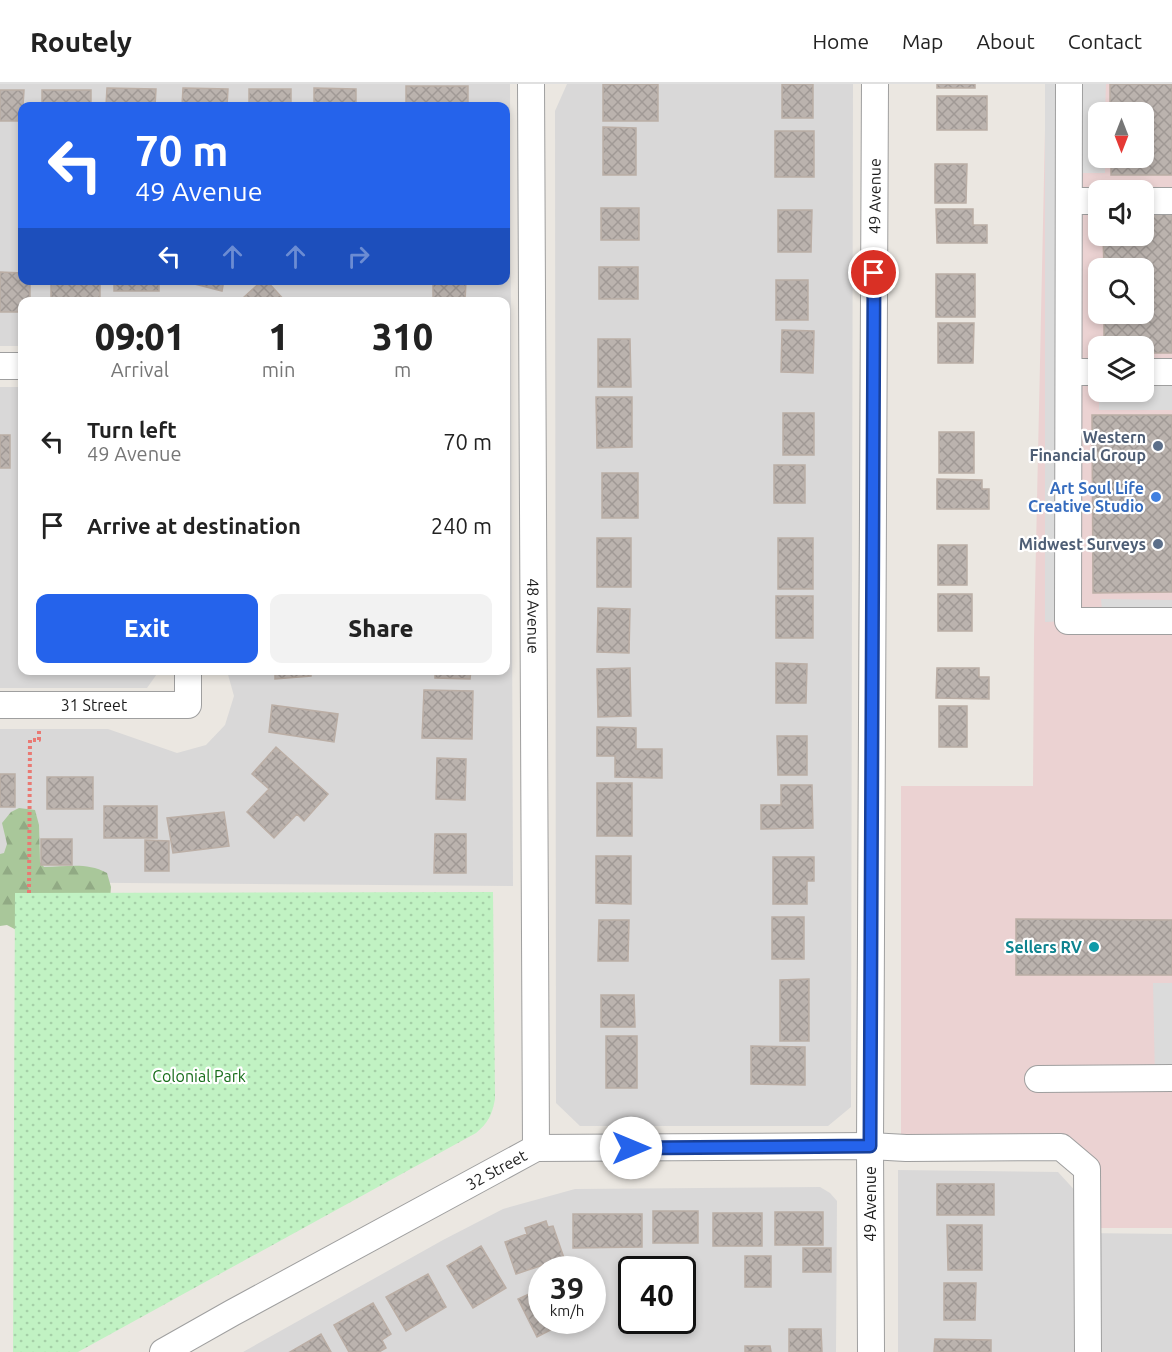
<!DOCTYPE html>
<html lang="en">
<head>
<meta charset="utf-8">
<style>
  body { margin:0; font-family:Ubuntu,sans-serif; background:#f2f2f2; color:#222; height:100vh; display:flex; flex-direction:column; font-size:22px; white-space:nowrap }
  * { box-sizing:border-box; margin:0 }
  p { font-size:20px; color:#767676 }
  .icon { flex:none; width:33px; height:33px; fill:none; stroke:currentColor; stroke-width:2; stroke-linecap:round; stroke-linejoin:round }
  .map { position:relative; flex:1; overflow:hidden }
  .side { position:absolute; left:18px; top:213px; width:492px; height:378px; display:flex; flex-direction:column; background:#fff; border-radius:12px; box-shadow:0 3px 9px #0003 }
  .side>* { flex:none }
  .hud { position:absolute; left:18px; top:18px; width:492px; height:183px; border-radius:12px; box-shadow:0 3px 9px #0003; background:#2563eb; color:#fff; overflow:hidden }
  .needle { width:39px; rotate:180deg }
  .fabs { position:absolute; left:1088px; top:18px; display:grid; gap:12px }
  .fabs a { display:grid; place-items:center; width:66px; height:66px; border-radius:12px; background:#fff; box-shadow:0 3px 9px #0003; font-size:30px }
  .speed { position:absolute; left:528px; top:1172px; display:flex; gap:12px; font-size:30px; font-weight:700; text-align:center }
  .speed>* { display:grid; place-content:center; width:78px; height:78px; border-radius:50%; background:#fff; box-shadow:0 3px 9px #0003; line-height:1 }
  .speed small { font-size:15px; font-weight:400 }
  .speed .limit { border:3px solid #111; border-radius:9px; background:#fff; color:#111 }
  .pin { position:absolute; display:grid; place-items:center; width:51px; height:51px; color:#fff; margin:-26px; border:3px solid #fff; border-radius:50%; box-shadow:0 2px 6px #0007 }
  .me { position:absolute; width:66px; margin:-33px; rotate:90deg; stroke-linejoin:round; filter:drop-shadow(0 0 4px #0008) }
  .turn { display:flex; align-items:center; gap:21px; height:126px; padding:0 18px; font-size:27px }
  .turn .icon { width:78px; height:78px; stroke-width:2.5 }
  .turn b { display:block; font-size:42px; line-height:51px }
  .lanes { display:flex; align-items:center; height:57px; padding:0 18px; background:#0003; justify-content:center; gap:30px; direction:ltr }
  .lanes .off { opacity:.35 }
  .eta { display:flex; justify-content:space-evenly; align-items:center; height:102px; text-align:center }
  .eta b { font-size:36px; font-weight:800; line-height:42px }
  .cta { display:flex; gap:12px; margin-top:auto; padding:12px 18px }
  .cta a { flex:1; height:69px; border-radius:12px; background:#2563eb; color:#fff; font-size:24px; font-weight:800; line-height:69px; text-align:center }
  .cta a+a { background:#f2f2f2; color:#222 }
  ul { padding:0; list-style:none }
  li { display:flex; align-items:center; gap:18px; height:84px; padding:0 18px }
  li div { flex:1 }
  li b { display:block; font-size:22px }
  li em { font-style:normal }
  header { display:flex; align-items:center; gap:36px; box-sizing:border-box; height:84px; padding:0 30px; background:#fff; border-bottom:2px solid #e0e0e0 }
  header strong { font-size:28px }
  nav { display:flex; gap:33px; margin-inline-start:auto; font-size:21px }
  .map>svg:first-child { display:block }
  .residential { fill:#d9d8d8; fill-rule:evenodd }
  .commercial { fill:#ebd2d2; fill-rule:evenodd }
  .forest { fill:url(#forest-firs) }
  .park { fill:url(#park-dots) }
  .parking { fill:#dbdbdb }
  .building { fill:url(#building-cross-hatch); stroke:#bbaea5; stroke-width:1.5 }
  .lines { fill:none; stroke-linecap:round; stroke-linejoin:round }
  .minor-casing { stroke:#9f9f9f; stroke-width:28 }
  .path { stroke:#ea7973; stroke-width:4; stroke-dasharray:3 3; stroke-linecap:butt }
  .minor { stroke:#fff; stroke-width:26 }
  .route-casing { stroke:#184099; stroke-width:15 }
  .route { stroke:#2563eb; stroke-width:10 }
  .service-dot { fill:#5c6f8a; stroke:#fff; stroke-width:2 }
  .shop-dot { fill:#3f7fe0; stroke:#fff; stroke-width:2 }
  .culture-dot { fill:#0f9aa8; stroke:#fff; stroke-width:2 }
  .labels { text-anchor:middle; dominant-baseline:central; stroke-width:4.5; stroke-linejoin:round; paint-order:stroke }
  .street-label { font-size:16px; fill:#1b1b1b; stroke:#fff }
  .service-label { font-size:16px; font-weight:bold; fill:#4e5e75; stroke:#fff; text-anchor:end }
  .shop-label { font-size:16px; font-weight:bold; fill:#366cbe; stroke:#fff; text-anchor:end }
  .culture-label { font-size:16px; font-weight:bold; fill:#0d838f; stroke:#fff; text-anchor:end }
  .park-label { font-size:16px; fill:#166c19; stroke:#fff }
</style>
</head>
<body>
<header>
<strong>Routely</strong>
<nav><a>Home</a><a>Map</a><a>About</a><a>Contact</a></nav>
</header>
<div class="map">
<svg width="1172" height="1268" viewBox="0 0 1172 1268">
  <defs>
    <pattern id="forest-firs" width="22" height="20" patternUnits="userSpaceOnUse" patternTransform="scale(1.5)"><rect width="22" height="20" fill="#a9c79a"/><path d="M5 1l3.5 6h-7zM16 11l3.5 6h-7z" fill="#91aa84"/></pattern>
    <pattern id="park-dots" width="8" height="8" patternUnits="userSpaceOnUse" patternTransform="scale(1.5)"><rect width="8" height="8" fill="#c1f2c3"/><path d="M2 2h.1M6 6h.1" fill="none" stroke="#a5cfa7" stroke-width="1.8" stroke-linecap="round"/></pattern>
    <pattern id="building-cross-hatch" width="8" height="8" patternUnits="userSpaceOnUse" patternTransform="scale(1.5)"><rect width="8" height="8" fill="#bbb3ae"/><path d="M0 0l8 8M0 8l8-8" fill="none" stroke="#a09995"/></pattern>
  </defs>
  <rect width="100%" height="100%" fill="#ebe7e1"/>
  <path class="residential" d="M0 0H510L513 802 0 798V645H108L177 669 206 661 225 641 234 612 227 587 506 586V218H22V262H0ZM22 22H506V196H22Z
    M567 0H853L851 1023 828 1042H580L556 1019 555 27Z
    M0 303H22V586L159 587 147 604H0Z
    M898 1086 1058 1088 1080 1112 1081 1149 1172 1150V1268H898Z
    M820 1103 830 1109 837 1117 836 1268H243L443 1156 503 1125 575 1105ZM542 1185H592V1236H542ZM632 1185H682V1236H632Z"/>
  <path class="commercial" d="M1046 0H1172V1144H1091L1065 1060 901 1061V702H1033L1034 556ZM1098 28H1143V74H1098ZM1098 106H1143V152H1098ZM1098 184H1143V230H1098ZM1098 262H1143V308H1098Z"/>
  <path class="forest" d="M19 724 35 726 39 741 40 778 44 783C68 783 86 778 107 789L111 803 110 816 22 849 7 841 0 842V770L4 769 7 760 2 739 11 728Z"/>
  <path class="park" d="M493 808 495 1015C492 1031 488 1039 476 1049L78 1268H13L15 809Z"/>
  <path class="parking" d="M1045 0H1106L1105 28H1098V74H1105V89H1069L1068 537 1045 538Z
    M1143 288H1172V326H1099V308H1143Z
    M1101 515 1172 516V537H1103Z
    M1153 899H1172V995L1155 994Z"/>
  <path class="building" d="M603 0H658V37H603Z
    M782 0H813V34H782Z
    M937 0H975V4H937Z
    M1110 0H1172V91H1111V74H1143V28H1110Z
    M406 2H468V22H406Z
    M107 4 156 5 155 22H106Z
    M183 4 228 5 227 22H182Z
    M314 4 356 5V22H314Z
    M249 5H291V22H249Z
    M0 6H24L22 37H0Z
    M42 6H91V22H42Z
    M937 12H987V46H937Z
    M603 43 636 44V91H603Z
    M775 47H814V93H775Z
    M935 80H967L966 119H935Z
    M601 124H639V156H601Z
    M936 125H973V141H987V159H937Z
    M778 126H812L811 168H778Z
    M1143 129H1172V269H1143V262H1104V230H1143V184H1104L1103 152H1143Z
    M599 183H638V215H599Z
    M0 188 22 189V196H30V218H22V228H0Z
    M936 190H975V233H936Z
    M51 196H100V218H51Z
    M114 196H159V207H114Z
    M179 196H224L222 207Z
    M263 196H266L286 218H248L244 213Z
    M433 196H466L465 218H433Z
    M776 196H808V236H776Z
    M938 239H974L973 279H938Z
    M782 246 814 247 813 289 781 288Z
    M598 255H630L631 303H598Z
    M596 313H632V363L597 364Z
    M783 329H814V371H783Z
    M1092 331H1172V508L1093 509Z
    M939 348H974V389H939Z
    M0 351H10V384H0Z
    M19 353H22V386H19Z
    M774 381H805V419H774Z
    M602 389H638V434H602Z
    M937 395 982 396V405H989V425H937Z
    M597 454H631V503H597Z
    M778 454H813V505H778Z
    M938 461H967V501H938Z
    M19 509H22V565H19Z
    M938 510H972V547H938Z
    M776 512H813V554H776Z
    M598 524 630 525 629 569 597 568Z
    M776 579 807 580 806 619H776Z
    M630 584 631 632 598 633 597 585Z
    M937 584H979V593H989V615L936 614Z
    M275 586H311V592L275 595Z
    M435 586H471L470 595 435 594Z
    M424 606 473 607 472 655 422 654Z
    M272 621 338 630 334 658 269 648Z
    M939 622H967V663H939Z
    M597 643 636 644V665H662V694L615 693V672H597Z
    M777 652H807V691H778Z
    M276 663 328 710 304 737 297 730 274 754 247 728 269 705 252 690Z
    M437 674 466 675 465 716 436 715Z
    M0 690H15V723H0Z
    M47 693H93V725H47Z
    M597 699H632V752H597Z
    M781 701H812L813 744 761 745V721H781Z
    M104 722H157V754H104Z
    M224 728 229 762 173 769 167 734Z
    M435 750H466V789H434Z
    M41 755H72V781H41Z
    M145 756 169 757V787H145Z
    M596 772H631V820L596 819Z
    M773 773H814V797H807V820H773Z
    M772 833H804V875H772Z
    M1016 835 1172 836V891H1016Z
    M599 836H629L628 877H598Z
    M809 895V957H780V896Z
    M601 911H634L635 943H601Z
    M606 952H637V1004H606Z
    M751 962 805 963V1001L751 1000Z
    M937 1100H994V1131H937Z
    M653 1127H698V1159H653Z
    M775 1128H823V1161H775Z
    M713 1129H762V1162H713Z
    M573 1130H642V1163L573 1164Z
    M546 1137 548 1143 553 1142 564 1174 516 1190 505 1158 527 1150 525 1144Z
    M947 1141H982V1186H948Z
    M481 1162 506 1204 473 1224 447 1182Z
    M803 1164H831V1188H803Z
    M745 1172H771V1203H745Z
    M428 1190 446 1223 406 1247 386 1213Z
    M944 1199H976L975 1236H944Z
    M542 1204V1236H565L566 1238 537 1253 518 1215Z
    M373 1219 391 1250 382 1256 386 1264 379 1268H349L334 1241Z
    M789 1245H821L822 1268H789Z
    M321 1250 331 1268H290Z
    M935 1255 991 1256V1268H934Z
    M745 1262H770L771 1268H745Z"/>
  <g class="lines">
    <g class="minor-casing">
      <g id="minor">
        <path id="s1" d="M531 0 536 1064"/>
        <path d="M1069 0 1068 537H1172"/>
        <path d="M1069 117H1098"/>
        <path d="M1143 117H1172"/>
        <path d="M0 282H22"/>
        <path d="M1069 288H1098"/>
        <path d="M1143 288H1172"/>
        <path id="s2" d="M0 621H188V586"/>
        <path d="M1038 995 1172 994"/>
        <path id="s3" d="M163 1268 232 1229 536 1064 870 1062 906 1064 1061 1063 1087 1085 1088 1268"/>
        <path id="s4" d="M871 1268 870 1062 875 0"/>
      </g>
    </g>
    <path class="path" d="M29 809 30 656H39V645"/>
    <use href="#minor" class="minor"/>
  </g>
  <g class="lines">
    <g class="route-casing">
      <path id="route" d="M631 1064 870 1062 874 189"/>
    </g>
    <use href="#route" class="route"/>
  </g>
  <g class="service-dot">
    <circle cx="1158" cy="362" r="6"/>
    <circle cx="1158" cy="460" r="6"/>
  </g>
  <circle class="shop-dot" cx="1156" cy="413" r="6"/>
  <circle class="culture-dot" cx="1094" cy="863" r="6"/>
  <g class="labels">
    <g class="street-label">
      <text stroke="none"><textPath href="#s4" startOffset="1156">49 Avenue</textPath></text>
      <text stroke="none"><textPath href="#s1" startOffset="532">48 Avenue</textPath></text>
      <text stroke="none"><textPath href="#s2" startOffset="94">31 Street</textPath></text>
      <text stroke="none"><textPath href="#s3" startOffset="380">32 Street</textPath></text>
      <text transform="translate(870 1120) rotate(-90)">49 Avenue</text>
    </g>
    <g class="service-label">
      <text x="1146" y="353">Western<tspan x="1146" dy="18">Financial Group</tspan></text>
      <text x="1146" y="460">Midwest Surveys</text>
    </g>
    <g class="shop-label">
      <text x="1144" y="404">Art Soul Life<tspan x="1144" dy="18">Creative Studio</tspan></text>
    </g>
    <g class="culture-label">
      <text x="1082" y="863">Sellers RV</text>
    </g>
    <g class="park-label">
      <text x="199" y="992">Colonial Park</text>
    </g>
  </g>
</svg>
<div class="fabs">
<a><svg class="needle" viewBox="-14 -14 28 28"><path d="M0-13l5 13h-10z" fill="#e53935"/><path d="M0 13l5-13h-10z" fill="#767676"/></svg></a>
<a><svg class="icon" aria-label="sound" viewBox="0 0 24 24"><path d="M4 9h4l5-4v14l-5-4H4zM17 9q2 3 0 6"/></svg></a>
<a><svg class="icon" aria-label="search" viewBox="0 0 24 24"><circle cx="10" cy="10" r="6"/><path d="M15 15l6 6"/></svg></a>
<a><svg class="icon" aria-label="layers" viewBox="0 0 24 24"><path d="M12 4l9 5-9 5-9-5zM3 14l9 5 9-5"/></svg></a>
</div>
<div class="speed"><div>39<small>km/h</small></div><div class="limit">40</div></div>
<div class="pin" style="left:874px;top:189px;background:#d93025"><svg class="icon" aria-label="arrive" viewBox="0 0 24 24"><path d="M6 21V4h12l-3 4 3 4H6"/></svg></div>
<svg class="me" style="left:631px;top:1064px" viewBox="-20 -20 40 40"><circle r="19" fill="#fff"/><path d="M0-13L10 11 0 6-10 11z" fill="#2563eb"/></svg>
<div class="hud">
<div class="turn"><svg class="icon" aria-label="left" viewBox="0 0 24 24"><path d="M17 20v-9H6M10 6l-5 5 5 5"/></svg><div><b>70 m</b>49 Avenue</div></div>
<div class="lanes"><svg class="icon" aria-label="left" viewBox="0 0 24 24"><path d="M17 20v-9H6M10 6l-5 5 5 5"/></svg><svg class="icon off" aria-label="ahead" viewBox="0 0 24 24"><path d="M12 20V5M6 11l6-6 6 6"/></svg><svg class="icon off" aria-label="ahead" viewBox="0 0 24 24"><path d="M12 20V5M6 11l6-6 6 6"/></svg><svg class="icon off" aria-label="right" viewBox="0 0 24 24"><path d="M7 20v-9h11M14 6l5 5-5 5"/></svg></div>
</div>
<section class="side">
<div class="eta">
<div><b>09:01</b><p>Arrival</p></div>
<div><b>1</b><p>min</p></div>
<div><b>310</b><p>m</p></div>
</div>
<ul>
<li><svg class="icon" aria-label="left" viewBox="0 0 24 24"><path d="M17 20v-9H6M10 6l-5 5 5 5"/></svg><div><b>Turn left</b><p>49 Avenue</p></div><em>70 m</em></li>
<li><svg class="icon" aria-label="arrive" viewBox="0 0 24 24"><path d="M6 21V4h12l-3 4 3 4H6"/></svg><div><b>Arrive at destination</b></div><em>240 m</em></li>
</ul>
<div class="cta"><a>Exit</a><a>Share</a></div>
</section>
</div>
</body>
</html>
